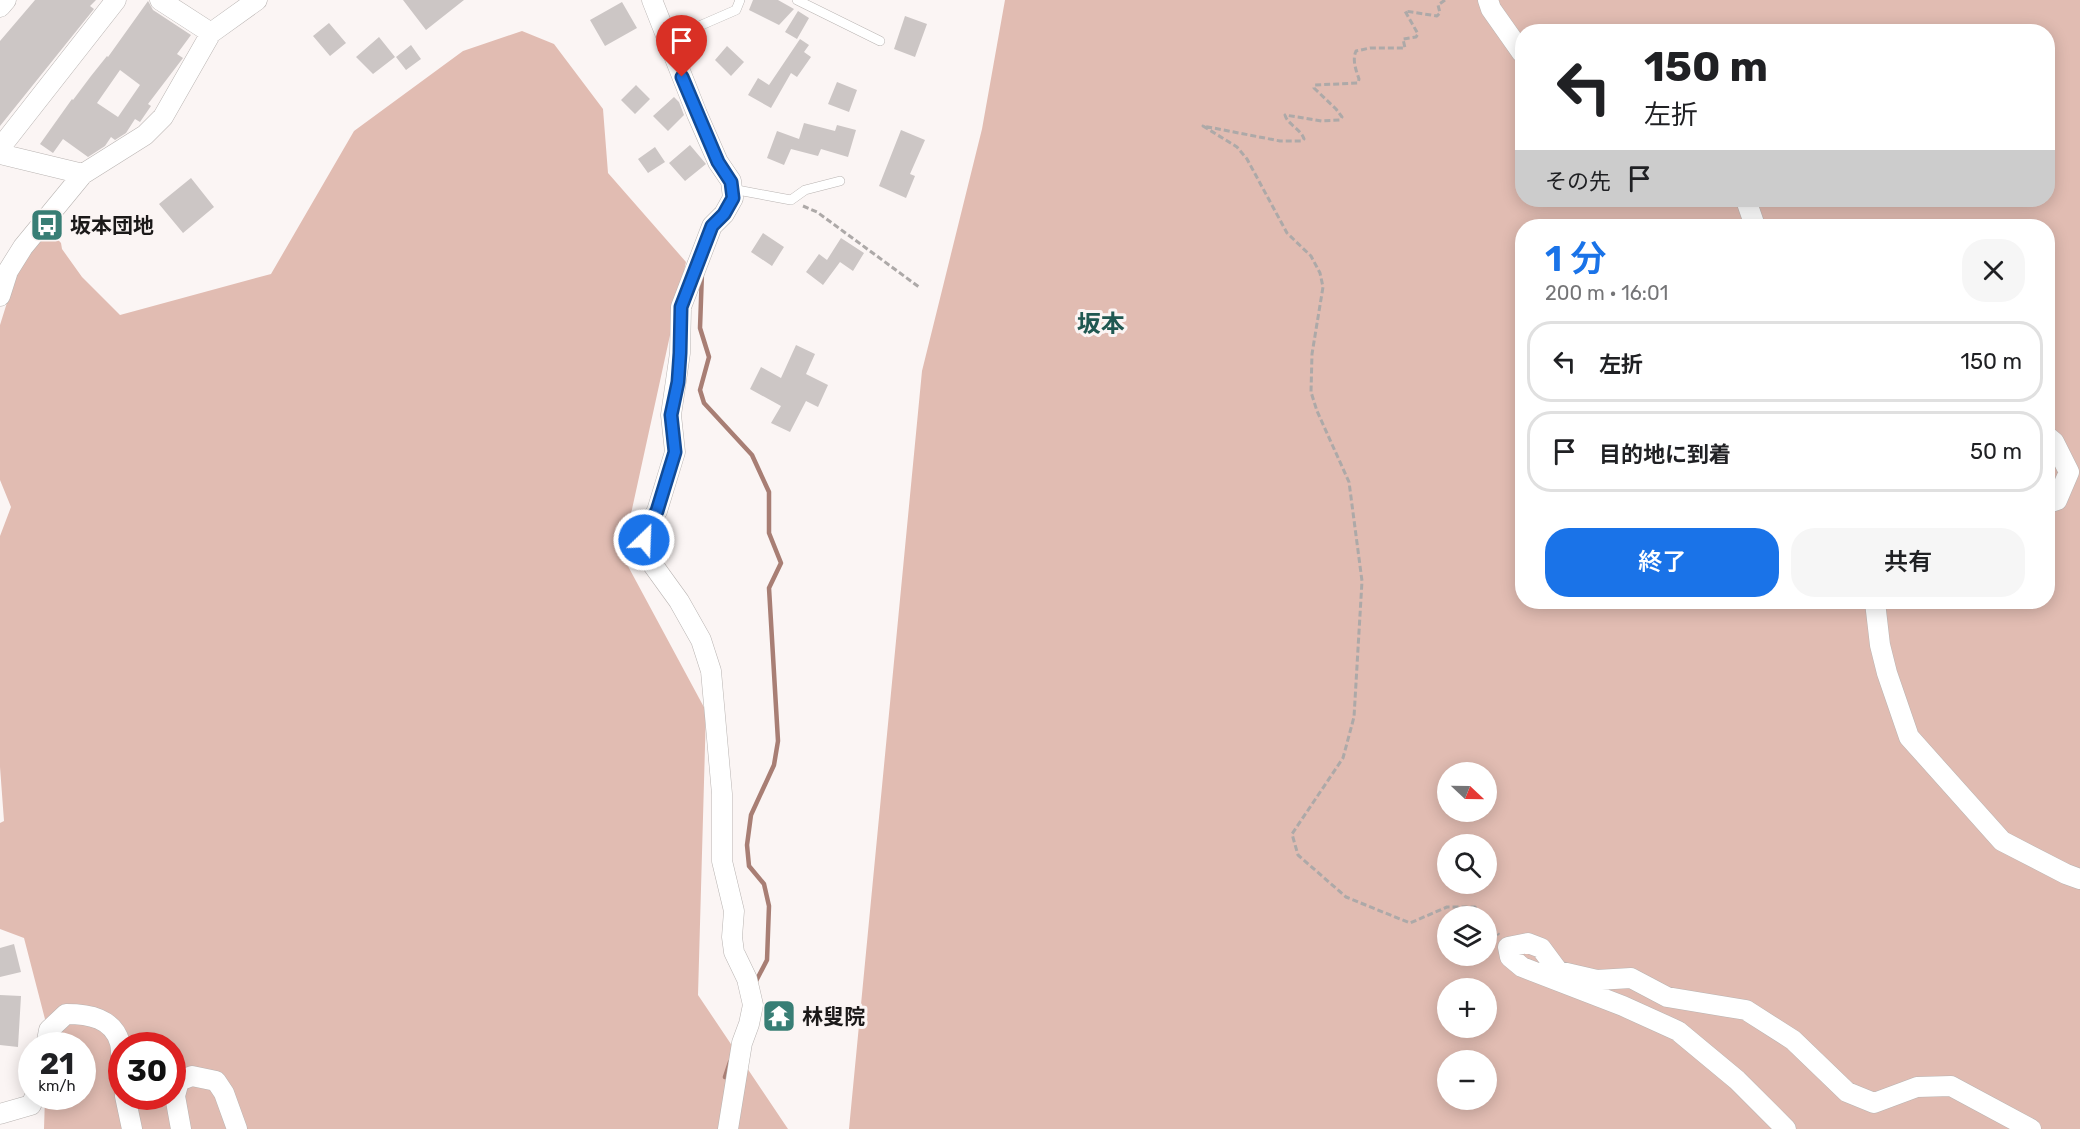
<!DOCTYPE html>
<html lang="ja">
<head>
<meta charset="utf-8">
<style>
  body { margin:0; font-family:Rubik,"Noto Sans JP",sans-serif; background:#f6f6f6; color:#202124; height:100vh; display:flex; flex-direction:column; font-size:22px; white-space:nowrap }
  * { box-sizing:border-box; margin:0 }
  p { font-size:20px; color:#757577 }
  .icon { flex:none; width:33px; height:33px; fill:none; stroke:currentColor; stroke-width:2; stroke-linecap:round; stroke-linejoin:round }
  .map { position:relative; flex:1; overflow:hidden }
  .details { position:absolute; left:1515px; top:219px; width:540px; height:390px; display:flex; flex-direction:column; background:#fff; border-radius:24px; box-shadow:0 3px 15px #0003 }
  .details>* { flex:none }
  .hud { position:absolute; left:1515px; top:24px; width:540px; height:183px; border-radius:24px; box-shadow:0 3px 15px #0003; background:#fff; color:#202124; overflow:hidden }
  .needle { width:39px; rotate:112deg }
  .fabs { position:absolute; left:1437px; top:762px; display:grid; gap:12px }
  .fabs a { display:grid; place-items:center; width:60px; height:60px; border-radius:50%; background:#fff; box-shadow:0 3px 15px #0003; font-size:30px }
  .speed { position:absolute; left:18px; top:1032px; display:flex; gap:12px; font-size:30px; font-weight:700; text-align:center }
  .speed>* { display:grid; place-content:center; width:78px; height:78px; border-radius:50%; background:#fff; box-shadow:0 3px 15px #0003; line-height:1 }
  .speed small { font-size:15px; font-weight:400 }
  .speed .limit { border:9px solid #d22; background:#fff; color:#111 }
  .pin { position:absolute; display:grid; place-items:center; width:51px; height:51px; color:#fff; margin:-62px -26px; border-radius:50% 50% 50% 0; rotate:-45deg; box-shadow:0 0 6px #0007 }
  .pin .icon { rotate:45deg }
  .me { position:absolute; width:66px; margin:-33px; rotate:24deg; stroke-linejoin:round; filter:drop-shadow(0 0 4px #0008) }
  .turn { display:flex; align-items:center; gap:21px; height:126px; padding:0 30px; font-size:27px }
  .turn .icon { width:78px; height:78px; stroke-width:2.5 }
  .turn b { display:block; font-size:42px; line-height:51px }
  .then { display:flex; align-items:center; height:57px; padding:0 30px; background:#0003; gap:12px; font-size:22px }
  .round { display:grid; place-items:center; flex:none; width:63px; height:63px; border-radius:24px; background:#f6f6f6 }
  .summary { display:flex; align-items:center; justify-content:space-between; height:102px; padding:0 30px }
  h1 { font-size:36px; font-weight:600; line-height:45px; color:#1a73e8 }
  .primary-button { display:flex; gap:12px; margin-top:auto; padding:12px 30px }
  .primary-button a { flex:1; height:69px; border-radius:24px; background:#1a73e8; color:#fff; font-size:24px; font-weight:600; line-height:69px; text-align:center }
  .primary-button a+a { background:#f6f6f6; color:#202124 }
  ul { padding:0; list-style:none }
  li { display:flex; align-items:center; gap:18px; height:81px; margin:0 12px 9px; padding:0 18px; border:3px solid #e0e0e0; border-radius:24px }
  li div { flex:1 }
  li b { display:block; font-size:22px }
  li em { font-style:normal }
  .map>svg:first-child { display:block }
  .green { fill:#e1bcb2; fill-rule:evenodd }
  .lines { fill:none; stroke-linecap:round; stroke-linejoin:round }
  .stream { stroke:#a87e74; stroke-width:4.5 }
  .building { fill:#ccc6c5; fill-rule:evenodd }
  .lane-casing { stroke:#b9b4b2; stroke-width:10 }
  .street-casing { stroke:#b9b4b2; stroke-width:21 }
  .path { stroke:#ada9a8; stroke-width:3; stroke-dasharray:6 3; stroke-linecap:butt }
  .lane { stroke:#fff; stroke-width:9 }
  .street { stroke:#fff; stroke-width:20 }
  .route-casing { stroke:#114b97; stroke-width:15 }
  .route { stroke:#1a73e8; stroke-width:10 }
  .labels { text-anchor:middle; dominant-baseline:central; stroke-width:6; stroke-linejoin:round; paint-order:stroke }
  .poi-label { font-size:21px; font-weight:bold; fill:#1b1919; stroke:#fbf5f4; text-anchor:start }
  .quarter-label { font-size:24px; font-weight:bold; fill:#205851; stroke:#fbf5f4 }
</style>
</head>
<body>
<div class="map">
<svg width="2080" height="1129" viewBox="0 0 2080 1129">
  <rect width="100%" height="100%" fill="#fbf5f4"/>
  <path class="green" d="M1005 0H2080V1129H849L922 371 982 129ZM1522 32H2048V200H1522ZM1522 226H2048V602H1522ZM1448 772H1486V812H1448ZM1448 844H1486V884H1448ZM1448 916H1486V956H1448ZM1448 988H1486V1028H1448ZM1448 1060H1486V1100H1448Z
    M522 31 554 44 603 109 608 173 686 262 622 555 706 711 698 995 788 1129H44L45 1097 82 1096V1046L46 1045V1023L24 938 0 929V823L4 821 0 767V536L11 507 0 480V325L15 277 45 226 61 243 62 249 82 277 120 315 271 274 354 131 463 51ZM122 1046H172V1096H122Z"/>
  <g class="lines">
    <path class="stream" d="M702 272 700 328 709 357 700 390 704 403 752 455 769 492V533L781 563 769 588 778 741 774 765 751 815 747 845 749 866 764 884 769 906 767 960 755 983 753 984
      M725 1077 730 1062"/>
  </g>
  <path class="building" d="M35 0H96L90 6 94 9 0 126V41Z
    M403 0H464L426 30Z
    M753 0H778L794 9 779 25 749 10Z
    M148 1 153 10 191 35 177 54 183 58 148 104 151 106 140 122 135 119 126 133 115 140 111 137 105 146 88 157 63 139 53 153 40 144 72 99 73 100 91 76 107 56 108 57ZM120 70 140 85 118 117 97 103Z
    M622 2 637 28 605 46 590 20Z
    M798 11 809 18 797 39 785 32Z
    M905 16 927 24 915 57 894 49Z
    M329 23 346 43 330 56 313 36Z
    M379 37 395 57 373 74 356 57Z
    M800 39 809 45 804 52 811 57 797 77 791 73 771 108 748 95 758 78 769 85Z
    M411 45 421 59 406 70 396 57Z
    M727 46 744 62 731 76 715 60Z
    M837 82 857 90 849 112 828 104Z
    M636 85 650 99 635 114 621 100Z
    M674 97 679 102 684 115 668 131 653 116Z
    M804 123 835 131 837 125 856 130 848 157 821 149 818 156 791 149 784 165 767 158 777 131 799 139Z
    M901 130 925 140 910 174 915 176 906 198 879 186Z
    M690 145 706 164 685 181 669 163Z
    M655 147 665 162 648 173 638 159Z
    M191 178 214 207 183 233 159 204Z
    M763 233 784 247 772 266 751 252Z
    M841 238 864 253 853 271 840 262 823 285 806 272 819 254 827 260Z
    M796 345 815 354 806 374 828 385 818 407 806 401 790 432 771 423 781 406 750 389 761 367 781 378Z
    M14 944 21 972 0 977V948Z
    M0 995 21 996 18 1047 0 1045Z"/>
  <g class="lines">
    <g class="lane-casing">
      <path id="lane" d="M797 0 880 41
        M667 40 736 10 740 0
        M732 189 791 200 805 190 840 181"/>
    </g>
    <g class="street-casing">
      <path id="street" d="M160 0 211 33
        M652 0 697 114 718 162 731 181 733 198 724 214 712 226 681 307 680 353 671 415 675 452 657 511 647 527 644 540 653 565 679 601 701 640 711 671 722 794V861L734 911 732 937 734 952 747 979 753 1005 749 1024 742 1043 728 1129
        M1488 0 1491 9 1522 53
        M0 7 6 0
        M0 148 116 0
        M0 154 83 174 145 135 163 117 211 33 257 0
        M1746 200 1755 226
        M0 296 8 271 23 247 83 174
        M2048 437 2054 442 2069 472 2057 500 2048 503
        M1875 602 1880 645 1887 673 1909 737 2002 841 2066 874 2080 879
        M46 1046 49 1030 66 1014C89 1014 113 1018 120 1043 122 1052 121 1063 122 1072
        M125 1096 132 1129
        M0 1114 31 1105 35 1096
        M181 1129 175 1096 179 1081 192 1076 216 1081 224 1093 237 1129
        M1786 1129 1737 1080 1678 1031 1623 1006 1522 967 1510 957 1508 947 1528 943 1541 948 1558 971 1597 980 1631 978 1667 997 1746 1010 1793 1040 1847 1092 1874 1103 1917 1087 1951 1086 2031 1129"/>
    </g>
    <path class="path" d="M1445 0 1438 5 1440 13 1437 16 1405 11 1418 34 1416 37 1403 39 1405 48H1370L1356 51C1352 60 1356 70 1359 79L1358 83 1315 85 1314 88 1336 109 1342 117 1340 120 1322 121 1285 115C1287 124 1301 129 1304 139L1302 141H1280L1203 126 1237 147 1247 159 1287 233 1311 256 1320 273 1323 287 1312 354 1311 392 1317 411 1349 482 1362 581 1354 717 1343 758 1292 834 1298 855 1346 897 1410 923 1447 907H1475L1483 916
      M803 206 817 212 919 287
      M1486 920 1499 935"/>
    <use href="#lane" class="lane"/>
    <use href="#street" class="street"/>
  </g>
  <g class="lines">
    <g class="route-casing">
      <path id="route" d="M644 540 647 526 657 511 675 452 671 415 678 382 680 353 681 307 712 226 724 214 733 198 731 182 718 162 682 77"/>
    </g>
    <use href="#route" class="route"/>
  </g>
  <defs>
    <g id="bus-square" transform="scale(1.725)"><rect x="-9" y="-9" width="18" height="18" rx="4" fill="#387e75" stroke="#fbf5f4"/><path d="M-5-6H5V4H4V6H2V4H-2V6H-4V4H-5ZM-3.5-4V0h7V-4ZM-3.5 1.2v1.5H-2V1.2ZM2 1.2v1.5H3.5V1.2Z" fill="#fff"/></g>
    <g id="temple-square" transform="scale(1.725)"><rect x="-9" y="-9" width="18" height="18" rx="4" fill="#387e75" stroke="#fbf5f4"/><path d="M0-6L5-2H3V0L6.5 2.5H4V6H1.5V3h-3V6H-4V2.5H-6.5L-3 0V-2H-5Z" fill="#fff"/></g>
  </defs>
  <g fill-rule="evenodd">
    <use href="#bus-square" x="47" y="225"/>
    <use href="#temple-square" x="779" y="1016"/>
  </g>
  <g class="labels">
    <g class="poi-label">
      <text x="70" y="225">坂本団地</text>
      <text x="802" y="1016">林叟院</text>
    </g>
    <g class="quarter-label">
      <text x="1101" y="324">坂本</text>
    </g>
  </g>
</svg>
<div class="fabs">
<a><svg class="needle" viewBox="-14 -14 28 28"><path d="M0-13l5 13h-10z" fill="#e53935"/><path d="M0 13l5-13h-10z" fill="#757577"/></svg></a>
<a><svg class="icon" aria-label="search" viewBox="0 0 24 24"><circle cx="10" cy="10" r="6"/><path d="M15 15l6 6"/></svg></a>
<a><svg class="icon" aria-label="layers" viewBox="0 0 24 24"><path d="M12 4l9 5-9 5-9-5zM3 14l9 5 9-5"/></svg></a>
<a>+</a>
<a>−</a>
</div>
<div class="speed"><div>21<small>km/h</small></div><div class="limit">30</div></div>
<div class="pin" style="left:682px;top:77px;background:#d93025"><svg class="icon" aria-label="arrive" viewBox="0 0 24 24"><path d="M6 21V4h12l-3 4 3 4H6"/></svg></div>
<svg class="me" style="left:644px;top:540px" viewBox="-20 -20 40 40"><circle r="17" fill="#1a73e8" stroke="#fff" stroke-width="3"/><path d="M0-11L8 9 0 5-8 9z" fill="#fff"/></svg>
<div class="hud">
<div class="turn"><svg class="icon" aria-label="left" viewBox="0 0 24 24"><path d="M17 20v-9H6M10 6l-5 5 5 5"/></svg><div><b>150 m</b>左折</div></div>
<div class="then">その先<svg class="icon" aria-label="arrive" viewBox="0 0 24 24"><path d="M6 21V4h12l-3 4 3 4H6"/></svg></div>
</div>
<section class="details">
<div class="summary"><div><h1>1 分</h1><p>200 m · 16:01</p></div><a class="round"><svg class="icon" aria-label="close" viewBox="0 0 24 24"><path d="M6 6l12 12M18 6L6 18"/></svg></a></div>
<ul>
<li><svg class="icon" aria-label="left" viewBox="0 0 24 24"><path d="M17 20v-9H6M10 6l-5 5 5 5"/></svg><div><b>左折</b></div><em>150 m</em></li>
<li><svg class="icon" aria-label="arrive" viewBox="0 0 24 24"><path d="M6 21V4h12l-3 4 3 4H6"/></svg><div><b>目的地に到着</b></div><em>50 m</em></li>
</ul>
<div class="primary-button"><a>終了</a><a>共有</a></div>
</section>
</div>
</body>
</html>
